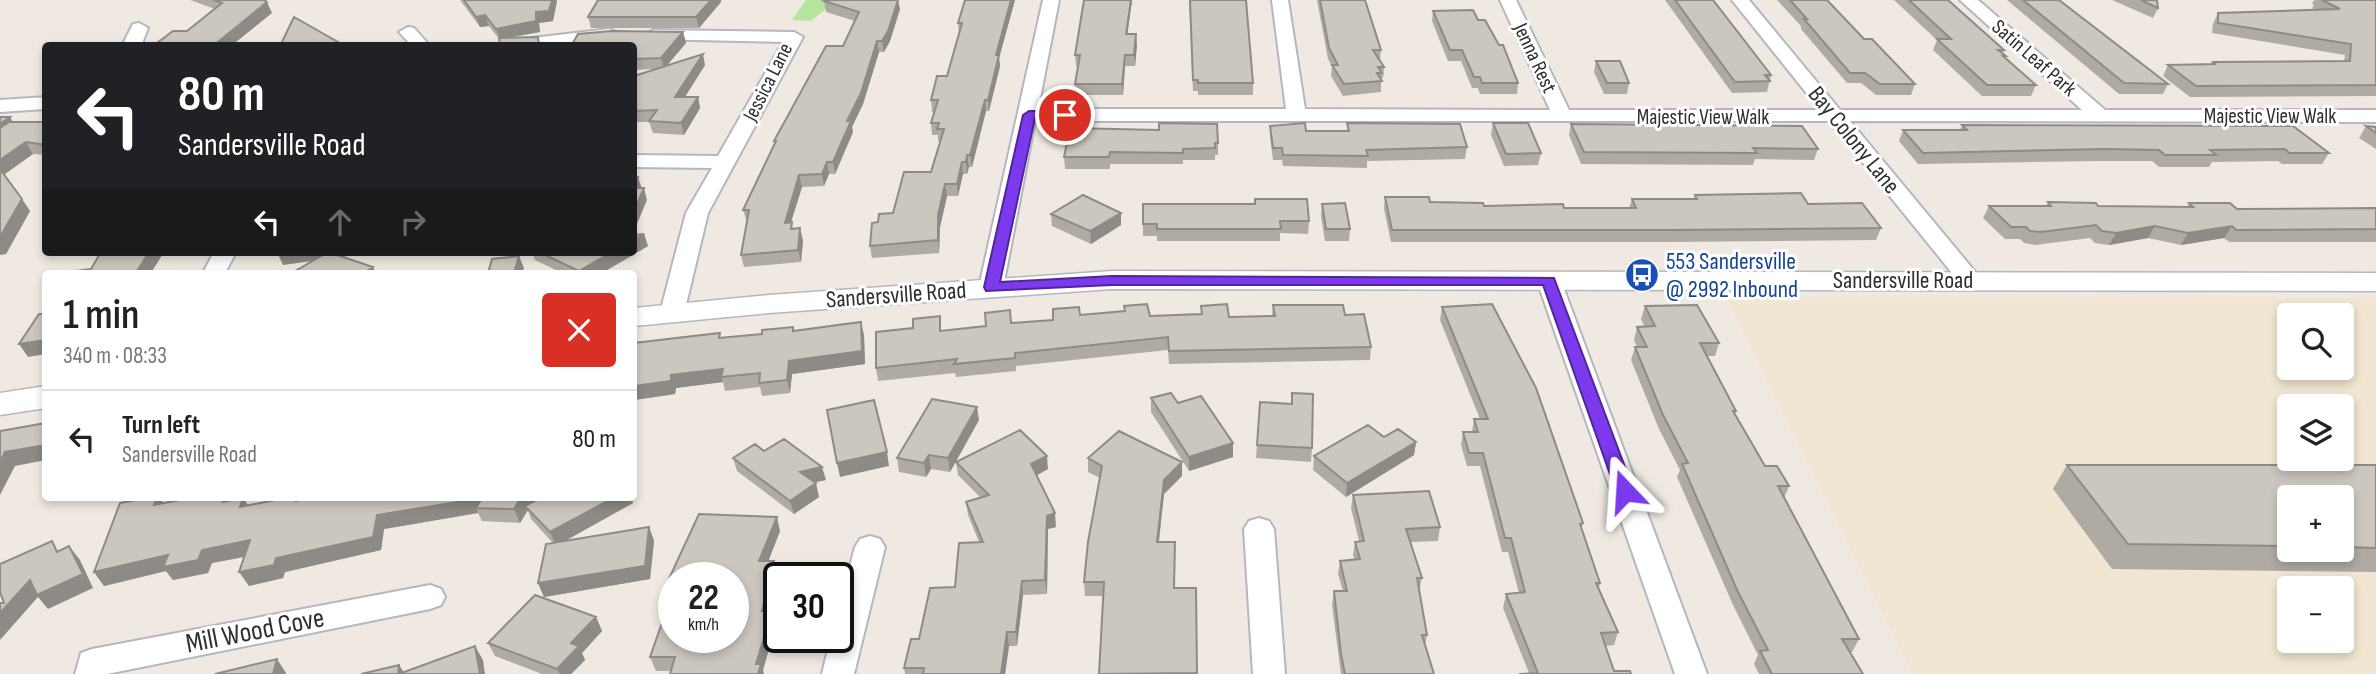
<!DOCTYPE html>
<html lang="en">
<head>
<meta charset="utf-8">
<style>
  body { margin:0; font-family:"Sofia Sans Condensed",sans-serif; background:#f6f6f6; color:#222; height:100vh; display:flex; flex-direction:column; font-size:26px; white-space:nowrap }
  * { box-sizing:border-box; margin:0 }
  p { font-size:23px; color:#767676 }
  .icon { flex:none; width:38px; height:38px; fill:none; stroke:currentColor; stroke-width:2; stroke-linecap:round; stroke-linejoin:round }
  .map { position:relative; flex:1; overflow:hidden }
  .details { position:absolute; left:42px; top:270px; width:595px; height:231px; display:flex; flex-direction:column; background:#fff; border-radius:7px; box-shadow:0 4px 10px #0003 }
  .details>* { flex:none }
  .guide { position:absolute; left:42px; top:42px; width:595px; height:214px; border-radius:7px; box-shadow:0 4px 10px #0003; background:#202124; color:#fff; overflow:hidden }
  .controls { position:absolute; left:2277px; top:303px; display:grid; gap:14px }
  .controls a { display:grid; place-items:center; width:77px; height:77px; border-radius:7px; background:#fff; box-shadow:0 4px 10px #0003; font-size:35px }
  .speed { position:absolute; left:658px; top:562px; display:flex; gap:14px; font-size:35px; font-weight:700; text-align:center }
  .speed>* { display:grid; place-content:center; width:91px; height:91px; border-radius:50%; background:#fff; box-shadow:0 4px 10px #0003; line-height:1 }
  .speed small { font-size:18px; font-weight:400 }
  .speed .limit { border:4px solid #111; border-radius:10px; background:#fff; color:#111 }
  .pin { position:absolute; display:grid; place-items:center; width:60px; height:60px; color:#fff; margin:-30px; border:4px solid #fff; border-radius:50%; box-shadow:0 2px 7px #0007 }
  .me { position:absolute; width:77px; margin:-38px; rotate:340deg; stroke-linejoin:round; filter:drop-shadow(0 0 5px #0008) }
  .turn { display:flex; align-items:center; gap:24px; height:147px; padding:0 21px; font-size:32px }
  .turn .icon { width:91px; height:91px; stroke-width:2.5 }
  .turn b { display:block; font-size:49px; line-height:60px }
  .lanes { display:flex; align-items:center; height:66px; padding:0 21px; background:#0003; justify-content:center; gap:35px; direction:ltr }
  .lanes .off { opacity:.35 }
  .round { display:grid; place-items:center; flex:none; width:74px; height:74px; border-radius:7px; background:#f6f6f6 }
  .head { display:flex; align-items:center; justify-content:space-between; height:119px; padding:0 21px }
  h1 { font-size:42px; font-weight:600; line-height:52px }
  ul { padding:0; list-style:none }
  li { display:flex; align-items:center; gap:21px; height:98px; padding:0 21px; border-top:2px solid #e0e0e0 }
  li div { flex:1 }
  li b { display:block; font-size:26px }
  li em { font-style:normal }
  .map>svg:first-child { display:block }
  .education { fill:#f0e6d1; fill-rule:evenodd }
  .green { fill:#b6e59e }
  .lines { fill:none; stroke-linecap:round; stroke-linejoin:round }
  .minor-casing { stroke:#b4b7c1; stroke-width:4 }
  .tertiary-casing { stroke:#b4b7c1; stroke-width:3 }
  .minor { fill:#fff; fill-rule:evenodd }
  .tertiary { fill:#fff; fill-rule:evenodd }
  .wall { fill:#afaba4; fill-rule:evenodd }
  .shaded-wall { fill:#8e8b86 }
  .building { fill:#cbc7bf; stroke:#8e8b86; stroke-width:2; fill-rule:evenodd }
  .route { fill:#7c3aed; stroke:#51269a; stroke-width:2 }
  .labels { text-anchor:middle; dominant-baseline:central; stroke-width:6; stroke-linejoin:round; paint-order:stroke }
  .far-street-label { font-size:21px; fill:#2e2e2e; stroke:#fff }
  .street-label { font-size:24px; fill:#2e2e2e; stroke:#fff }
  .transit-label { font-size:24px; fill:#164399; stroke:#fff; text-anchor:start }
  .near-street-label { font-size:28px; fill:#2e2e2e; stroke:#fff }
</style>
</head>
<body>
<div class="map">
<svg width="2376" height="674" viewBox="0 0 2376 674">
  <rect width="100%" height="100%" fill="#efe9e1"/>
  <path class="education" d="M1726 298H2376V674H1913ZM2289 315H2342V368H2289ZM2289 406H2342V458H2289ZM2289 497H2342V550H2289ZM2289 588H2342V640H2289Z"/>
  <path class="green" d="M806 0H837L811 21 792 20Z"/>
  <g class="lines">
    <g class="minor-casing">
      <path id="minor" d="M1043 0H1059L1038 109H1286L1272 0H1288L1305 109 1550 110 1500 0H1516L1569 110H1820L1732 0H1749L1840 110H2082L1960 0H1978L2105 110H2376V122L1850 121 1977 274 1981 279 1977 284H1961L1829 121H1035L1003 287 999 292H983L979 287Z
        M139 23 148 28 141 46H122L133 24Z
        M408 27 414 28 430 46H412L399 32Z
        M610 29 619 34 616 38 555 46H498L506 41Z
        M653 30 794 32 803 37 708 213 684 313 680 318 672 320 664 318 660 313 686 213 712 168 634 167V155L718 156 783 42 647 39 644 35Z
        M46 97V109L0 112V100Z
        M214 252H236L225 273H203Z
        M1549 274 1557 276 1561 281 1707 674H1675L1537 281 1541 276Z
        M1259 518 1269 521 1274 529 1285 674H1253L1244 529 1249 521Z
        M870 536 880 539 885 547 854 674H822L831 637H838V611L855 547 860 539Z
        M430 585 441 589 445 597 441 605 430 609 107 674H75L81 653 92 649Z"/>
    </g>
    <g class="tertiary-casing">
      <path id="tertiary" d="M1112 271 2376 273V291L1112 289 769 313 634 326V308L769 295Z
        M46 386V408L0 415V393Z"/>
    </g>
    <use href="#minor" class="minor"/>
    <use href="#tertiary" class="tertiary"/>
  </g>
  <path class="wall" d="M190 0H264L272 13 187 31 215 9Z
    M460 0H556L557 1 553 21 539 23 540 32 508 38 538 37 541 46H500L499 39 489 26 480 27Z
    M598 0H721V2L699 28H591L588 17Z
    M965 0H1015L999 58 1000 66 989 111H986L972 167H969L967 174H963L958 196H947L940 227 939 253 872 258 870 246 878 222 893 213 931 172 941 141H938V135H932L931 123 934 112H932L931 100 947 76 959 33 958 23Z
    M1084 0H1132L1127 34 1137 45 1135 66H1125L1123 95H1076L1075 84 1078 66H1076L1075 55Z
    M1189 0 1253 83V95H1198V91H1193Z
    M1317 0H1365L1381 50 1380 60 1384 67 1383 78H1381V92L1343 96 1331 76 1332 66 1328 59Z
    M1665 0H1713L1771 75 1767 92 1732 93Z
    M1777 0H1827L1864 39 1915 84 1911 95H1876L1861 83H1847L1801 29V26Z
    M1894 0H1948L2004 50 2003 54 2006 56 2005 58 2036 85 2031 96H1982L1933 50 1937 40Z
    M2007 0H2059L2168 84 2163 94H2119Z
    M2112 0H2157L2158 8 2153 18Z
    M2314 0H2376V96L2190 97 2163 76 2168 65H2211L2212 62 2344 61 2345 55 2212 33 2213 24 2218 13 2314 10 2312 8 2314 5 2312 4Z
    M824 1 900 9 890 41 884 52H879L863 104 852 127 853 132 835 174H829L824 186 802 187 791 222 793 229 800 228 803 241 801 262 744 267 741 255 747 222 743 210 775 144 774 141 843 46 855 21 826 12Z
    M1433 11 1478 20 1518 83 1517 94H1480L1478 88H1472L1461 61H1448L1432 21Z
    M683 32 686 43 667 65H705L685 97H698L700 108 684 135 653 133 649 122H634V76L655 69 634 70V46Z
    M1596 61 1629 83 1627 94H1604L1594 72Z
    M0 117 14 122H46V155L33 154 4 175 30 211 6 254Z
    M1347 123 1467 147 1465 159 1367 161V168L1283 166 1282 160H1273L1270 137V126L1306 131H1347Z
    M1493 123 1541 153 1538 165 1504 166 1491 135Z
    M1571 124 1818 149 1814 160 1755 159 1753 165 1581 164 1569 135Z
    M1962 125 2329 153 2322 164H2282L2278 161 2212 162 2209 167H2159L2152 161H2099L1918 164 1899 141 1903 130H1960Z
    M2366 126 2376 127V149L2359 138Z
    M1218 143V155H1215V160H1183V164H1110V169H1065L1064 157Z
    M1695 195 1808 204 1881 228 1876 240 1668 242H1391L1384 209 1385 197 1484 206 1629 208 1632 199H1694Z
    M2048 202 2098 206 2187 207 2189 203 2237 209 2376 208V242H2229L2224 238 2181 245 2148 238 2109 245 2095 243 2090 238 2035 245 2024 243 2020 239H2005L1983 218 1989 206H2046Z
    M1143 204 1309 221 1308 234 1280 233V241H1157V236H1143Z
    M1322 204 1350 229 1349 241H1325L1321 216Z
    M1051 214 1121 225 1091 244 1052 226Z
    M644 234 648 246 602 273H562L535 260 532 252H634Z
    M1273 305 1345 315 1371 347 1370 360 1169 364 1168 350 1016 366V371L956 377 955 373 878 381 876 368 913 328 942 331 1053 320 1080 315 1124 311V306L1150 316 1201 314V306L1229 317 1272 316Z
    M1645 306 1719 343 1715 356H1707L1736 411 1735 414 1765 466 1789 486 1784 498 1859 639 1852 652H1850L1863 674H1759L1754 664 1758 655 1733 605 1677 477 1680 470 1659 429 1631 360 1635 347H1637L1634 340 1637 327H1645L1641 319Z
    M1442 307 1583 523 1582 528 1600 583 1599 588 1618 632 1614 645 1605 646 1614 671 1529 673 1503 608 1506 594 1519 593 1508 552H1502L1480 466H1467L1461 445 1463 432H1472L1474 419H1480L1440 320Z
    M793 327 794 330 864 335 865 364 792 374 790 393 762 396 760 387 725 391 723 382 676 388 675 394 634 400 721 338 762 334Z
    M1151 398 1178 403 1233 457 1189 471 1151 412Z
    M1260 402 1312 448 1311 462 1256 458Z
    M979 420 950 472 931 469 926 477 899 472 897 458Z
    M1384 437 1416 442 1414 455 1346 497 1313 470 1314 456Z
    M764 451 826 480 815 482 819 497 794 514 737 471 733 458Z
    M1088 458 1182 462V476L1164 494 1159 542 1174 588H1196L1197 674H1099L1103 596H1085L1084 582 1100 478 1088 472Z
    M956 462 1048 469 1036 475 1056 527 1048 529 1047 594 1023 595 1017 646H1009L1005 674H905L904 668 919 639 955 587 979 542 968 515 966 502 980 497 958 475Z
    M2067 465H2376V572L2112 569 2053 489ZM2289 497H2342V550H2289Z
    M1353 495 1440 527 1438 541 1410 542 1422 578 1419 591 1427 635 1425 646 1434 674H1341L1332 605 1334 591H1343L1338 574 1340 561 1355 560 1353 555 1355 542 1359 541 1351 508Z
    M150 497H159L163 503 233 500 243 498 248 505 290 497H298L300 500 536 497 533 502 542 497H631L633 503 566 540 649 527 654 541 650 579 544 597 538 583 553 543 531 519 528 510 520 523 482 521 478 513 384 529 381 550 285 572 283 578 249 586 244 557 212 563 208 573 173 580 166 571 104 586 94 572Z
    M780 531 768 561 778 574 770 611H772L776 624 763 670 656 671 650 657 664 619 659 607Z
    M596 617 602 631 582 653 585 660 571 674H542L495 656 488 643Z"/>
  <path class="shaded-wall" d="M552 0H556L557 1 553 21 539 23 540 32 500 39 496 29 536 12Z
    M711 0H721V2L699 28 696 17Z
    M898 0 900 9 890 41 884 52 882 41Z
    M1011 0H1015L999 58 1000 66 989 111 988 100 996 55Z
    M1131 0H1132L1126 45V34Z
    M267 2 272 13 231 46H213Z
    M485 15 489 26 480 27 476 17Z
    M683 32 686 43 664 69 661 58Z
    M1136 34 1137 45 1135 66 1134 55Z
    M877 41 879 52 863 104 852 127 853 132 835 174 833 162 847 121Z
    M703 54 705 65 678 108 675 97Z
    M1125 55V66L1123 95 1122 84Z
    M698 97 700 108 684 135 681 123Z
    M985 100 986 111 972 167 970 155Z
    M10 117 17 129 0 141V124Z
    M26 142 33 154 3 175 0 170V160Z
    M967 155 969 167 967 174 966 162Z
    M827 162 829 174 824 186 822 174Z
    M962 162 963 174 958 196 957 184Z
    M799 175 802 187 787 235 785 223Z
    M638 177 642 189 634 191V187Z
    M945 184 947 196 940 227 939 253 938 240V215Z
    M644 188 647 200 634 231V211Z
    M22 199 30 211 6 254 0 255V237Z
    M1121 213V225L1091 244 1090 231Z
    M2155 226 2148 238 2109 245 2116 233Z
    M2232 226 2224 238 2181 245 2188 233Z
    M800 228 803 241 801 262 798 250Z
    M644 234 648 246 602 273H580L579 271 612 252H634V240Z
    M149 252H164L151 273H136Z
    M277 252H350L348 256 283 265Z
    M519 256 524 268 522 273H514Z
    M373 267 376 273H364Z
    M861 322 864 335 865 364 792 374 790 393 787 380 789 361Z
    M46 340V354L28 357 19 344Z
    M723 369 721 377 723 382 676 388 675 394 634 400V386L671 375Z
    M977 407 979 420 950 472 948 458Z
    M1416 442 1414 455 1346 497 1347 483Z
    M1233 443V457L1189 471V457Z
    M46 445V460L15 466 0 495V462L5 452Z
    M887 452 889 466 840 477 837 463Z
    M929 455 931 469 926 477 924 463Z
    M1047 456 1048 469 1032 478 1031 464Z
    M1182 462V476L1164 494 1157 556V542L1164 480Z
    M822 467 826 480 803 485 800 472Z
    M816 483 819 497 794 514 790 501Z
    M157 497H159L167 509 154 505Z
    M225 497H231L235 504 223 502Z
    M521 497H536L528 509 525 506 528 510 520 523 514 509Z
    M615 497H631L633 503 556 546 550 532Z
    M243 498 252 512 240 507Z
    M482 498 476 508 478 513 384 529 381 550 285 572 283 578 249 586 239 572 276 558 377 515Z
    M1055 513 1056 527 1048 529 1047 594 1045 580 1047 516Z
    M777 517 780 531 763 575 759 561Z
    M649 527 654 541 650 579 544 597 538 583Z
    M250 540 259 554 212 563 208 573 173 580 166 571 104 586 94 572 168 555 202 550Z
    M69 546 80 560 93 588 48 609 38 597 0 640V613L30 580Z
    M774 561 778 574 766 624 762 611Z
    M1022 581 1023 595 1017 646 1016 632Z
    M772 611 776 624 763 670 764 674H758L756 664Z
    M596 617 602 631 582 653 585 660 571 674H560L557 669 571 643Z
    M1007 632 1009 646 1005 674H1001Z
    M475 646 483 660 485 674H480Z
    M277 659 286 673V674H273Z
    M399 665 405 674H398Z"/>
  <path class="building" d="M214 0H264L267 2 213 46H153L173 31H187L222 3Z
    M464 0H552L549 11 536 12V21L496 29 485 15 476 17Z
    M598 0H711L696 17H588Z
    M827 0H898L888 31 882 41H877L861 93 847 121H851L833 162H827L822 174 799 175 785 223 792 222 791 229 800 228 798 250 741 255 749 210H743L776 141H774L826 46H843L859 12 824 1Z
    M965 0H1011L996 55H999L988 100H985L970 155H967L966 162H962L957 184H945L938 215V240L870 246 872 223 878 222 879 214 893 213 904 172H931L944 129H937L939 123H931L938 100H931L937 76H947L962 23H958Z
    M1084 0H1131L1126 34H1136L1134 55H1125L1122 84H1075L1080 55H1075Z
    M1190 0H1246L1253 83H1198V80H1193Z
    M1320 0H1365L1381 50H1373L1384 67H1378L1382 73H1377L1382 81 1344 84 1332 65H1338L1329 48Z
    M1675 0H1713L1771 75H1765L1770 81 1735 82Z
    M1790 0H1827L1864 39H1872L1915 84H1880L1865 73H1850L1804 19H1807Z
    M1909 0H1948L2004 50H1998L2006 56H2003L2036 85H1987L1937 39H1951Z
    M2023 0H2059L2168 84 2124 83Z
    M2141 0H2157L2158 8Z
    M2322 0H2376V85L2196 86 2168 65 2216 64 2212 62 2350 61 2351 44 2218 23V13L2340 9Z
    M1473 10 1478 20H1485L1499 45H1503L1518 83H1482L1480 77H1474L1462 50H1450L1433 11Z
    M294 17 345 46H280Z
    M611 31 683 32 661 58 634 59V46H571L578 34Z
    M538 37 539 46H500L499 38Z
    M703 54 675 97H698L681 123 649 121 657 110 634 111V76Z
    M1596 61H1620L1629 83H1607Z
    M0 117H10L0 124Z
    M9 122H46V145L26 142 0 160V128Z
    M1159 123 1217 124 1218 143H1215V148L1183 149V153L1110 152 1109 157H1064L1070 128 1159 130Z
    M1305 123 1306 131H1349L1347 123 1460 124 1467 147 1366 150 1368 156 1283 155 1282 148H1273L1270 126Z
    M1493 123H1528L1541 153 1506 154Z
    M1571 124 1802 126 1818 149 1753 148 1757 153 1584 152Z
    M1962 125 2293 126 2329 153H2289L2285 149 2210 150 2216 155H2165L2159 150 2105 149 1923 153 1903 130H1967Z
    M2366 126 2376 127V133Z
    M0 169 22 199 0 237Z
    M634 177H638L634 187Z
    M634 188H644L634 211Z
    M1801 193 1808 204 1862 203 1881 228 1671 230H1392L1385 197H1429L1430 202 1483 203 1484 206 1563 204 1564 208H1636L1632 199H1697L1695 195Z
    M1083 195 1121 213 1090 231 1051 214Z
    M1255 199H1307L1309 221H1280L1281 229H1157V224H1143V204H1255Z
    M2048 202 2096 203 2098 206 2193 207 2189 203H2230L2237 209 2376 208V229L2236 230 2232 226 2188 233 2155 226 2116 233 2102 231 2096 225 2041 232 2030 231 2026 227H2011L1989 206H2051Z
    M1345 203 1350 229H1326L1322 204Z
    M644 234 634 240V235Z
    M101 252H149L136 273H74L76 271 91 269Z
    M328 252 373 267 364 273H292Z
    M539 252H612L579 271Z
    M519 256 514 273H488L492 259Z
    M1147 304 1150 316 1202 314 1201 306 1227 304 1229 317 1275 316 1273 305H1343L1345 315 1364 314 1371 347 1169 351 1168 337 1015 353V358L954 364 957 359 876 368V332L913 328V319L940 316V331L986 326 985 313 1010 310 1011 323 1053 320V309L1079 307 1080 315 1125 311 1124 306Z
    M1492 304 1536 388 1583 523 1580 524 1600 583H1596L1618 632 1601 633 1614 671H1630L1631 674H1519L1538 673 1506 594 1525 592 1511 538H1505L1483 453H1469L1463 432H1478L1474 419H1488L1442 307Z
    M1697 305 1719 343H1700L1736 411H1733L1765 466H1777L1789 486H1778L1859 639H1842L1863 674H1772L1760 651 1768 650 1738 592 1682 464 1688 463 1663 415 1635 347H1647L1637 327 1655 326 1645 306Z
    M39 314H46V340L19 344Z
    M861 322 862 351 789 361 787 380 759 383 760 373 721 377 723 369 671 375V381L634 386V343L720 333 719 338 762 334V330L793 327V331Z
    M1171 393 1178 403 1201 396 1233 443 1189 457 1151 398Z
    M1292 393 1313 394 1312 448 1257 445 1260 402 1292 404Z
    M932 399 977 407 948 458 929 455 924 463 897 458Z
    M874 400 887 452 837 463 827 410Z
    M46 423V445L5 452 0 462V431Z
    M1368 425 1384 437 1398 429 1416 442 1347 483 1314 456Z
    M1020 430 1047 456 1031 464 1055 513 1047 516 1045 580 1022 581 1016 632H1007L1001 674H923L924 668H904L911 639H919L930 588 955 587 959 543 983 542 966 502 989 495 956 462Z
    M1119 431 1182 462 1164 480 1157 542H1175L1174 588H1196L1197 673 1099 674 1104 582H1084L1088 542 1102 466 1088 458Z
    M784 439 822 467 800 472 816 483 790 501 733 458 755 444 764 451Z
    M2067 465H2376V548L2342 547V497H2289V546L2128 544Z
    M1429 491 1440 527 1406 529 1422 578H1417L1427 635H1422L1434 674H1345L1341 654 1334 591H1347L1340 561 1360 559 1355 542 1364 541 1353 495Z
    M150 497H157L154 505 195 497H225L223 502 243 498 240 507 290 497H297L296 501 313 497H521L514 509 476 508 482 498 377 515 373 537 276 558 274 565 239 572 250 540 202 550 198 560 163 567 168 555 94 572 120 503Z
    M542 497H615L550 532 525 506Z
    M699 514 777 517 759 561H774L762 611H772L756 664H761L758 674H670L675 657H650L668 606 659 607 666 585ZM674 578H733V637H674Z
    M649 527 645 566 538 583 546 544Z
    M52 541 57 552 69 546 83 574 37 595 30 580 0 613V603H4L0 592V564Z
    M535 595 596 617 571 643 579 646 557 669 488 643Z
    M475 646 480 674H399Z
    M277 659 273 674H215Z
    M399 665 398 674H361Z"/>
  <path class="route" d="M1029 111H1065L1072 115 1065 118H1035L1000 282 1112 276 1554 278 1634 491 1631 495H1618L1616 491 1543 285H1112L986 291 984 287 1023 115Z"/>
  <defs>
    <g id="bus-disc" transform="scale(1.75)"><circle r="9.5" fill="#1a4fb4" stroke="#fff"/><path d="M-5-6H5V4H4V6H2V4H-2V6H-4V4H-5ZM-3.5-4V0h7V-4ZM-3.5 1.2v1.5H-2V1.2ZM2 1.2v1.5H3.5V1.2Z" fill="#fff"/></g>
  </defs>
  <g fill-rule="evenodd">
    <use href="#bus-disc" x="1642" y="275"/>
  </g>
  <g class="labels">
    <g class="far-street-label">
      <text transform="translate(1535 58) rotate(65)">Jenna Rest</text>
      <text transform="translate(2034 58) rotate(41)">Satin Leaf Park</text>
      <text transform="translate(768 82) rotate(-63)">Jessica Lane</text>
      <text x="2270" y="116">Majestic View Walk</text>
      <text x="1703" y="117">Majestic View Walk</text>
    </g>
    <g class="street-label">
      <text transform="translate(1854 140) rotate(51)">Bay Colony Lane</text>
      <text x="1903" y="280">Sandersville Road</text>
      <text transform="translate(896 295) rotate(-4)">Sandersville Road</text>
    </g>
    <g class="transit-label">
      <text x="1666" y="261">553 Sandersville<tspan x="1666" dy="28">@ 2992 Inbound</tspan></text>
    </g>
    <g class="near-street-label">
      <text transform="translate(255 631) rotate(-11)">Mill Wood Cove</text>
    </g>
  </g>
</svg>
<div class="controls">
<a><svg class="icon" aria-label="search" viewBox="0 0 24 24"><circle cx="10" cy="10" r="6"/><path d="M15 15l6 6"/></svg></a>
<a><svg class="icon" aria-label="layers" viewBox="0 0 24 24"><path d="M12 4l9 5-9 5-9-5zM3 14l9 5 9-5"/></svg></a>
<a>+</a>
<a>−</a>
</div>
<div class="speed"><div>22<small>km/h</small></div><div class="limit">30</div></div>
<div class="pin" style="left:1065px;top:115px;background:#d93025"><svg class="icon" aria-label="arrive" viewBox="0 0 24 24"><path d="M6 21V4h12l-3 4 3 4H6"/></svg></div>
<svg class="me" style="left:1625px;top:491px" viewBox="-20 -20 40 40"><path d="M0-17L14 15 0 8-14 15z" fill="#7c3aed" stroke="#fff" stroke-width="4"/></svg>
<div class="guide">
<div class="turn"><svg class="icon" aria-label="left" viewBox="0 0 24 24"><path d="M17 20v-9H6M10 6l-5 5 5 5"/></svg><div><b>80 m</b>Sandersville Road</div></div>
<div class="lanes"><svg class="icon" aria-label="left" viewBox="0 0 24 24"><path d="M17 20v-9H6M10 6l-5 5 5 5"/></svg><svg class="icon off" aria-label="ahead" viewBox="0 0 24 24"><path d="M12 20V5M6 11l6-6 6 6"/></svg><svg class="icon off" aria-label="right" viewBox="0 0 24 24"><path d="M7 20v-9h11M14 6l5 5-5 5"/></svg></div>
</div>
<section class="details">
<div class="head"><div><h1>1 min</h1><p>340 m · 08:33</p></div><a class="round" style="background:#d93025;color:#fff"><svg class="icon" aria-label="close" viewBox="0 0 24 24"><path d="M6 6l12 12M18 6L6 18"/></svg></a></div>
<ul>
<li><svg class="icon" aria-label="left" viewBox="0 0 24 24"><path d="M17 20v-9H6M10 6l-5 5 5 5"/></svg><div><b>Turn left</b><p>Sandersville Road</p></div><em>80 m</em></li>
</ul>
</section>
</div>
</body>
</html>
